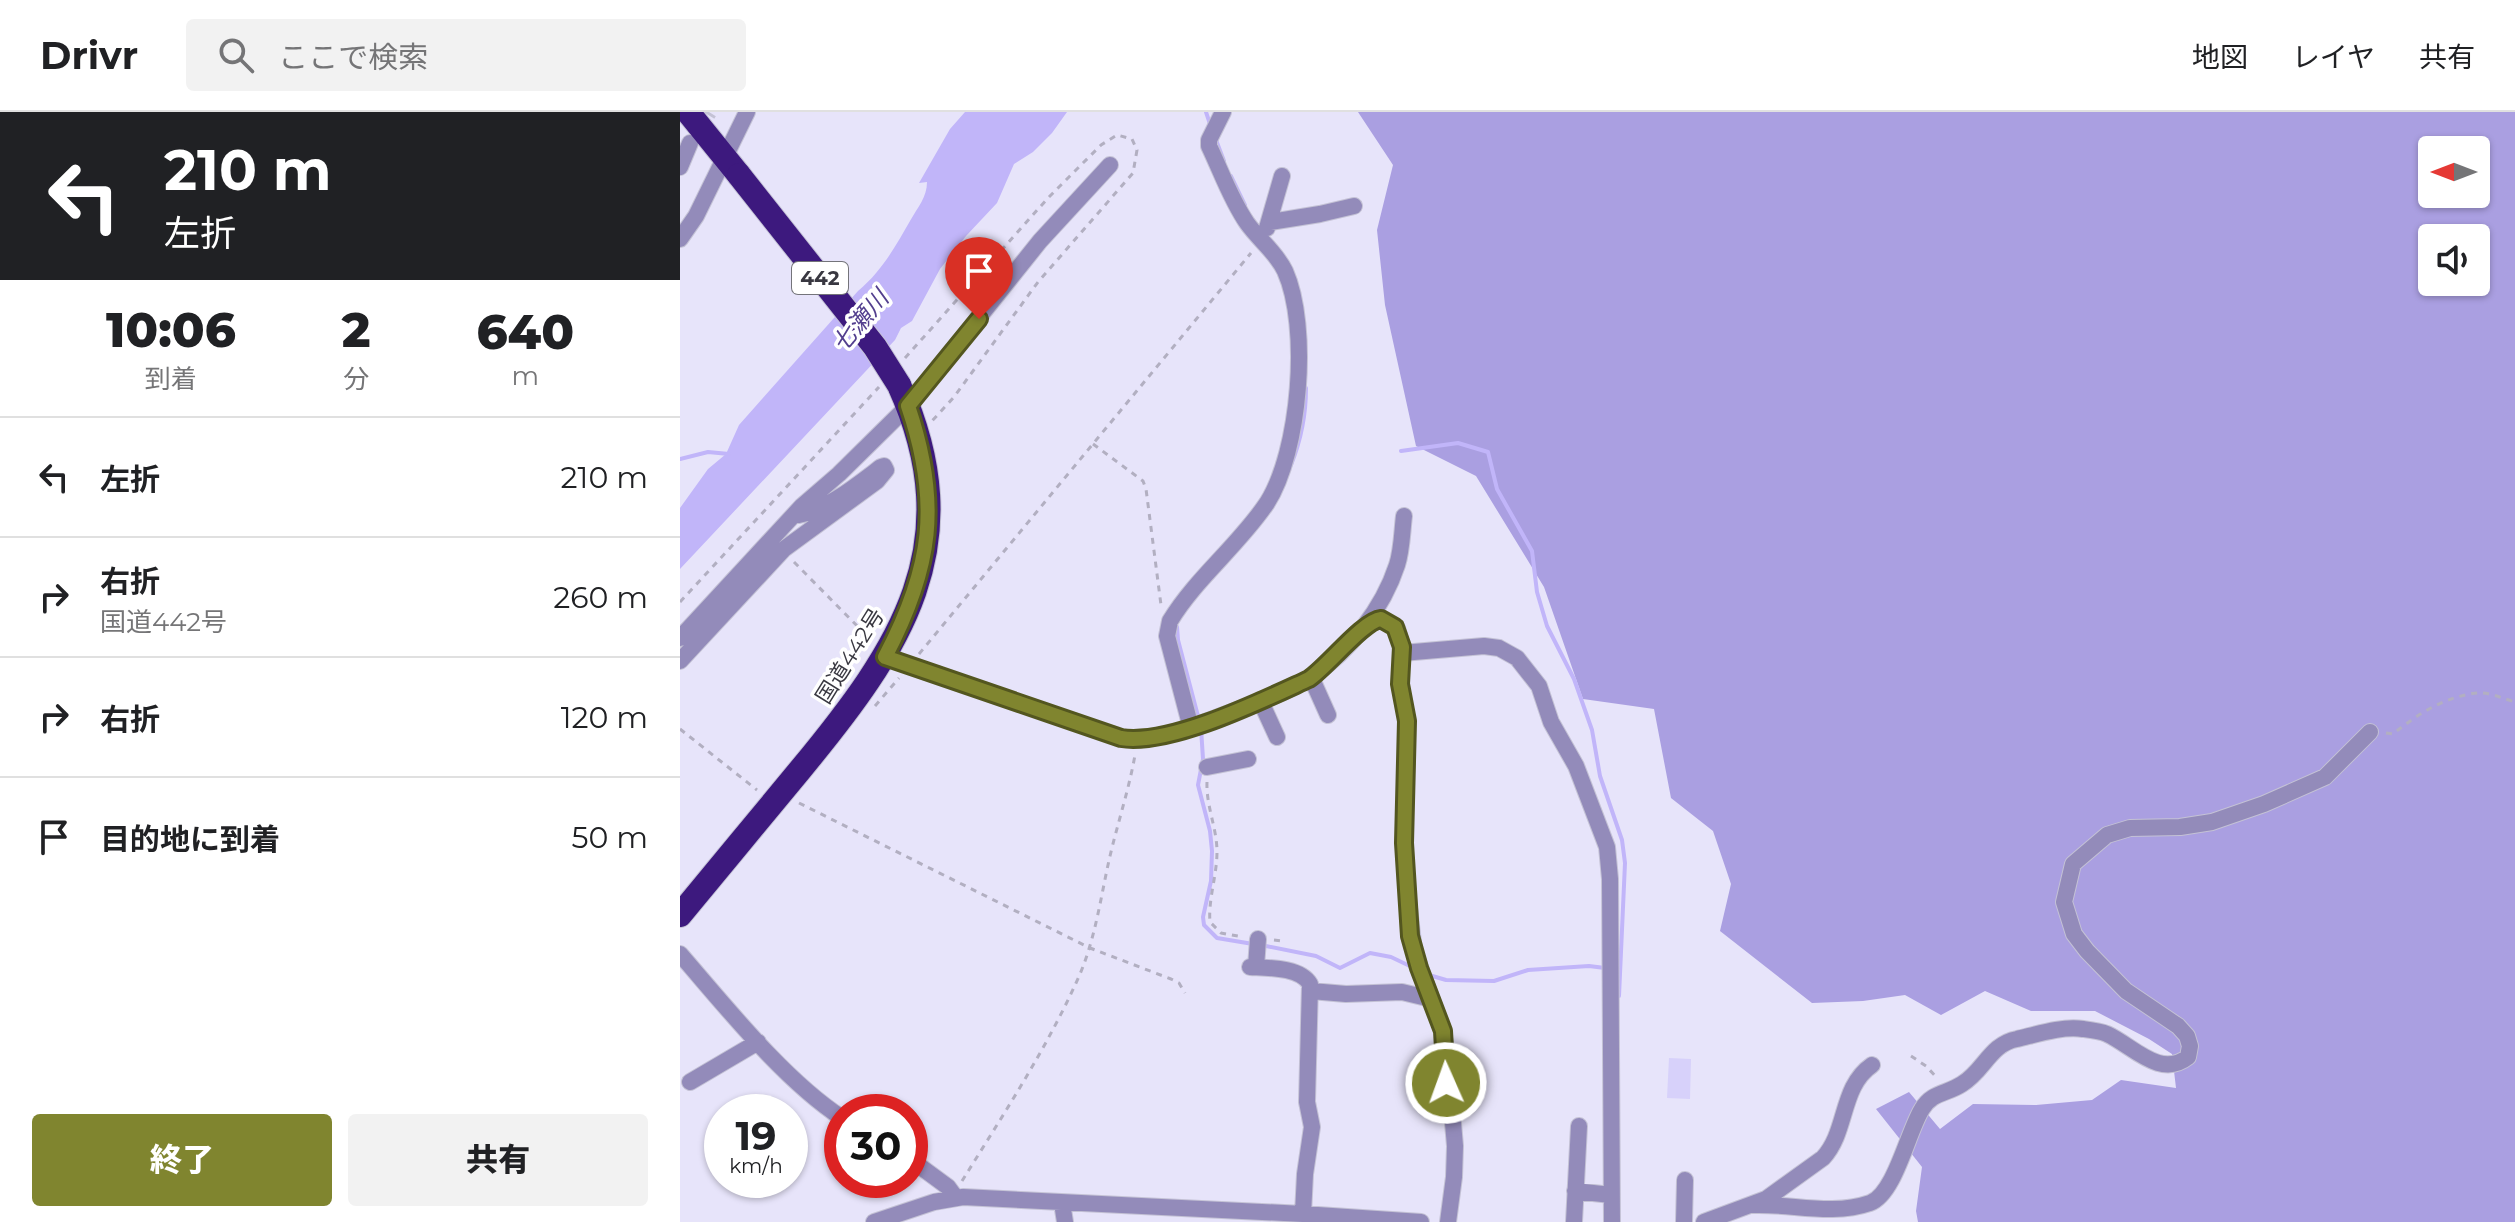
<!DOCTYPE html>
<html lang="ja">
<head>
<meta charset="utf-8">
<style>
  body { margin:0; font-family:Montserrat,"Noto Sans JP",sans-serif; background:#f2f2f2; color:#202124; height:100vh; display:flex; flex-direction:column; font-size:30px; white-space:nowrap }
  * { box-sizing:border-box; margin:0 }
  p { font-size:26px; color:#757577 }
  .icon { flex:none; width:44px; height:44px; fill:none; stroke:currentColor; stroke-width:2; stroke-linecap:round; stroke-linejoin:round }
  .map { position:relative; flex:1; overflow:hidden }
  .side { display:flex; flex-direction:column; background:#fff; width:680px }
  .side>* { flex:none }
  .top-card { background:#202124; color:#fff; overflow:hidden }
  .needle { width:52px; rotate:270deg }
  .fabs { position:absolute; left:1738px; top:24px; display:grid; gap:16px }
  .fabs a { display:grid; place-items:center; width:72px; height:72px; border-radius:8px; background:#fff; box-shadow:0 2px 6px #0004; font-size:40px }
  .speed { position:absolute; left:24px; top:982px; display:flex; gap:16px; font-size:40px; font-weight:700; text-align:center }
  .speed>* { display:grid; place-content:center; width:104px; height:104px; border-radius:50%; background:#fff; box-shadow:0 2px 6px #0004; line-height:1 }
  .speed small { font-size:20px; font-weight:400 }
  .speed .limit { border:12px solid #d22; background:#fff; color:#111 }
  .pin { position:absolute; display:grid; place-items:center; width:68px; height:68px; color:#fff; margin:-82px -34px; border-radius:50% 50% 50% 0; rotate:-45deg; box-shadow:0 0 8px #0007 }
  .pin .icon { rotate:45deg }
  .me { position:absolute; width:88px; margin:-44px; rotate:358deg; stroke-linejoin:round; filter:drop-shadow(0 0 6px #0008) }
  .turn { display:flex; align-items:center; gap:28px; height:168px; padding:0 32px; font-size:36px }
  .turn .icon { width:104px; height:104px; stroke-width:2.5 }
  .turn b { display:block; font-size:56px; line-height:68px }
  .eta { display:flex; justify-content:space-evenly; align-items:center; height:136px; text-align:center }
  .eta b { font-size:48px; font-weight:800; line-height:56px }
  .primary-button { display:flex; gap:16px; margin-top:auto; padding:16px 32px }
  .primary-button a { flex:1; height:92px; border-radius:8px; background:#80852f; color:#fff; font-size:32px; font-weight:800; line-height:92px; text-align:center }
  .primary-button a+a { background:#f2f2f2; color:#202124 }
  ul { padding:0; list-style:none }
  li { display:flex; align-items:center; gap:24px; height:120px; padding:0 32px; border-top:2px solid #e0e0e0 }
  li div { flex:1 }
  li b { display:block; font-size:30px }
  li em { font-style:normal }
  header { display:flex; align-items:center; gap:48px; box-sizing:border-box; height:112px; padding:0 40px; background:#fff; border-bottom:2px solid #e0e0e0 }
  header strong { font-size:38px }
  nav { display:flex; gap:44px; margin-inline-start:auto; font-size:28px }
  .search { width:560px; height:72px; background:#f2f2f2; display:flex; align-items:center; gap:20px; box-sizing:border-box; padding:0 28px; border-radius:8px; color:#757577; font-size:30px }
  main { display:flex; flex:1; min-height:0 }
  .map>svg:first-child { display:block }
  .green { fill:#d7d1fa }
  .forest { fill:#aa9fe1; fill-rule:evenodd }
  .water { fill:#c1b5f9 }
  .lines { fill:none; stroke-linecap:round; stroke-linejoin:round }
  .stream { stroke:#c1b5f9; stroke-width:4 }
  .minor-tunnel { stroke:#c4c2d5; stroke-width:16; stroke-dasharray:16 8; stroke-linecap:butt }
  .minor-casing { stroke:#c4c2d5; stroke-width:18 }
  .highway-casing { stroke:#c4c2d5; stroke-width:26 }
  .path { stroke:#b2afc1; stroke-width:3; stroke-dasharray:6 6; stroke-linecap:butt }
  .minor { stroke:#938bba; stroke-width:16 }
  .highway { stroke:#3d197e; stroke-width:24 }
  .highway-bridge-casing { stroke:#c4c2d5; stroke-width:26; stroke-linecap:butt }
  .highway-bridge { stroke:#3d197e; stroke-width:24 }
  .route-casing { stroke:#53561f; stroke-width:20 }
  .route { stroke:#80852f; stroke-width:14 }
  .labels { text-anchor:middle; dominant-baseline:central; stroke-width:7; stroke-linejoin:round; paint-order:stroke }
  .shield { fill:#fff; stroke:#74747a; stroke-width:2 }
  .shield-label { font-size:20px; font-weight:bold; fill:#393841 }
  .street-label { font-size:22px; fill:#393841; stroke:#fff }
  .water-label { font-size:24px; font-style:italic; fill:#533f8e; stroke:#fff }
</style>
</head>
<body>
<header>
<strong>Drivr</strong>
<div class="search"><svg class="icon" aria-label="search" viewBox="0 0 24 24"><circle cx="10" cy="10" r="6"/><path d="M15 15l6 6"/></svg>ここで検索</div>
<nav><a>地図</a><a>レイヤ</a><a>共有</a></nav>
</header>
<main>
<section class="side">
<div class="top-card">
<div class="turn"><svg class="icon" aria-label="left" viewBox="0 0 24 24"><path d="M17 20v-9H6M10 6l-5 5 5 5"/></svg><div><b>210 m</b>左折</div></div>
</div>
<div class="eta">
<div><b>10:06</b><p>到着</p></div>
<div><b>2</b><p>分</p></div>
<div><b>640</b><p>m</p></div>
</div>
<ul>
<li><svg class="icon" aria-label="left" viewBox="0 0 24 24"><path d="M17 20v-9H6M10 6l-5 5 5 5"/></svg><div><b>左折</b></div><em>210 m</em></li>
<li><svg class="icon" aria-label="right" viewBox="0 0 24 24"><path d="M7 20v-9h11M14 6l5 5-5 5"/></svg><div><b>右折</b><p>国道442号</p></div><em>260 m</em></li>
<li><svg class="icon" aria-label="right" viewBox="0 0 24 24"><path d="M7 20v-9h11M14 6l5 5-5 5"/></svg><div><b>右折</b></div><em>120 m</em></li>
<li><svg class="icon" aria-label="arrive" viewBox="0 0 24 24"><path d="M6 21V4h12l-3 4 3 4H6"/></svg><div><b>目的地に到着</b></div><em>50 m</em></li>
</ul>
<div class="primary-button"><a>終了</a><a>共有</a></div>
</section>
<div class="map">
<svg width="1835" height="1110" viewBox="0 0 1835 1110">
  <rect width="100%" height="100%" fill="#e7e4fa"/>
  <path class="green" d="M989 946 1011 947 1010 987 987 986Z"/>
  <path class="forest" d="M678 0H1835V1110H1238L1236 1099 1242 1055 1196 997 1229 980 1260 1017 1293 992 1356 993 1412 988 1441 968 1496 976 1492 942 1469 927 1415 899H1351L1305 879 1261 903 1225 883 1183 889 1132 891 1040 819 1051 772 1033 719 991 686 974 597 903 587 864 475 796 364 736 334 705 193 697 118 713 53ZM1752 38H1796V82H1752ZM1752 126H1796V170H1752Z"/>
  <path class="water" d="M285 0H387L372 21 353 40 334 52 317 91 286 124 260 157 232 209 221 216 215 228 0 457V396L28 357 46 342 59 313 178 179C202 159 215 135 230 109 238 95 247 85 247 70L239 71 270 17Z"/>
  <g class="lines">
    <path class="stream" d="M526 0 530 12
      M536 28 544 49
      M551 64 565 93
      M721 339 778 331 808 340 817 377 852 439 857 480 867 514 894 567 912 618 920 664 942 728 945 751 939 884
      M0 347 28 340 49 342
      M611 353C621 328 626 303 626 276
      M497 515 498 528 519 608
      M521 616 523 647 518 673 530 719 532 739 531 769 523 805 524 813 537 826 573 832
      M581 833 636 844 660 856 690 841 711 845 734 856
      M749 863 766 868 814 869 848 858 909 854 925 856"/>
    <path class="minor-tunnel" d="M15 23 29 0"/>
    <g class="minor-casing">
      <path id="minor" d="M0 55 10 31
        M590 110 640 102 674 94
        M587 116 602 64
        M0 127 16 104 67 0
        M689 510 699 507 717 516 722 535 720 572 727 609V629L724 731 726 770 734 839 763 919 765 933 766 971 773 1011 775 1034 774 1065 768 1110
        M0 526 122 394 159 362 228 294 360 129 430 53
        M722 541 804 534 819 536 837 546 859 574 871 610 896 654 927 735 930 767 932 1110
        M205 545 441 626C474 631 506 617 536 606 567 594 606 582 632 564 670 539 703 496 717 453 722 438 722 420 724 404
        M0 549 104 437 197 369 206 358 204 354 201 355C177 373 148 397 119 403
        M631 565 648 603
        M580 588 597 625
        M511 616 487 524 490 509C516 466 559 433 587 391 620 339 630 215 605 159 596 140 579 128 567 111 551 88 541 59 529 34V28L543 0
        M527 655 568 647
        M0 842C46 895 104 968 162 1006
        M570 855C588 856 620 855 630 872L627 990 632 1015 625 1062 623 1102
        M576 855 578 827
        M631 879 666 882 722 880 751 887
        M10 970 78 930
        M230 1047 268 1075 276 1086
        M895 1079 931 1083
        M382 1091 385 1110
        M1075 1093C1114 1092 1152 1104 1190 1091 1215 1082 1228 1019 1242 997 1252 980 1267 982 1282 972 1304 959 1310 932 1337 927 1358 922 1382 914 1403 917 1411 918 1420 919 1427 922 1453 934 1480 967 1508 945L1510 934 1507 924 1498 914 1446 879 1407 839 1394 822 1384 790 1393 752 1427 723 1450 716 1500 715 1532 710 1584 692 1645 665 1690 620
        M194 1110 254 1090 283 1085 623 1102 741 1110
        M894 1110 899 1014
        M1004 1110 1005 1068
        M1024 1110 1086 1087 1143 1046C1168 1019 1160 975 1192 953"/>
    </g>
    <g class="highway-casing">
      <path id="highway" d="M8 0 59 63
        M0 803C40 755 80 706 120 658 221 536 291 433 219 273"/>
    </g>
    <path class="path" d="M225 246 368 86 421 33 437 23 452 27 457 38 453 61 358 170 274 285 252 309
      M413 332 463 369 466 377 481 493
      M114 450 190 527
      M0 490 199 275
      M239 542 571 141
      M195 594 219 566
      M0 617 77 678
      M1706 621 1713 622C1738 602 1765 584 1798 581 1809 580 1824 587 1835 590
      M527 670C526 694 537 716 537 740 537 763 528 788 530 810L541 821 563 825
      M119 691 410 836 491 867 499 871 505 881
      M594 828 603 829
      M1231 944 1246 954 1258 967
      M282 1069C323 1003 369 933 400 862 416 824 421 783 430 744 438 710 449 677 455 643"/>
    <use href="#minor" class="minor"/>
    <use href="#highway" class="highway"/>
    <g class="highway-bridge-casing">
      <path id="highway-bridge" d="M59 63 195 235 219 273"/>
    </g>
    <use href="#highway-bridge" class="highway-bridge"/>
  </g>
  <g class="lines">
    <g class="route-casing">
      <path id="route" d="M299 207 228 294C261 391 252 456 205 545L441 626C490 634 583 588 629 567 648 554 683 509 701 507L715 515 722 535 720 572 727 609 724 731 730 824 739 856 763 919 766 971"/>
    </g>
    <use href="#route" class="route"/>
  </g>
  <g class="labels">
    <rect class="shield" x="112" y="150" width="56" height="32" rx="6"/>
    <g class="shield-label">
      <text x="140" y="166">442</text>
    </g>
    <g class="street-label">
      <text transform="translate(170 544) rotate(-58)">国道442号</text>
    </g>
    <g class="water-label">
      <text transform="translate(180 209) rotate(-50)">七瀬川</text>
    </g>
  </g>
</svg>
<div class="fabs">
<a><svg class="needle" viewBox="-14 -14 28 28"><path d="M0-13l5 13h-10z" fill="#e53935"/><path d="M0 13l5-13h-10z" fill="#757577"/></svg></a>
<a><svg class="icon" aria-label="sound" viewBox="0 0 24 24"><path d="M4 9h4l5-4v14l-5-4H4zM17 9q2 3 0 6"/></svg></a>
</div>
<div class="speed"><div>19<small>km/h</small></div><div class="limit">30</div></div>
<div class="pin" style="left:299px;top:207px;background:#d93025"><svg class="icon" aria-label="arrive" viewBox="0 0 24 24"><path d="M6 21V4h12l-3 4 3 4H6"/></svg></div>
<svg class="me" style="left:766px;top:971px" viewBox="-20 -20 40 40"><circle r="17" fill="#80852f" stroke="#fff" stroke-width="3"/><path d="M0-11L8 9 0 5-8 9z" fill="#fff"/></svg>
</div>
</main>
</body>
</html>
